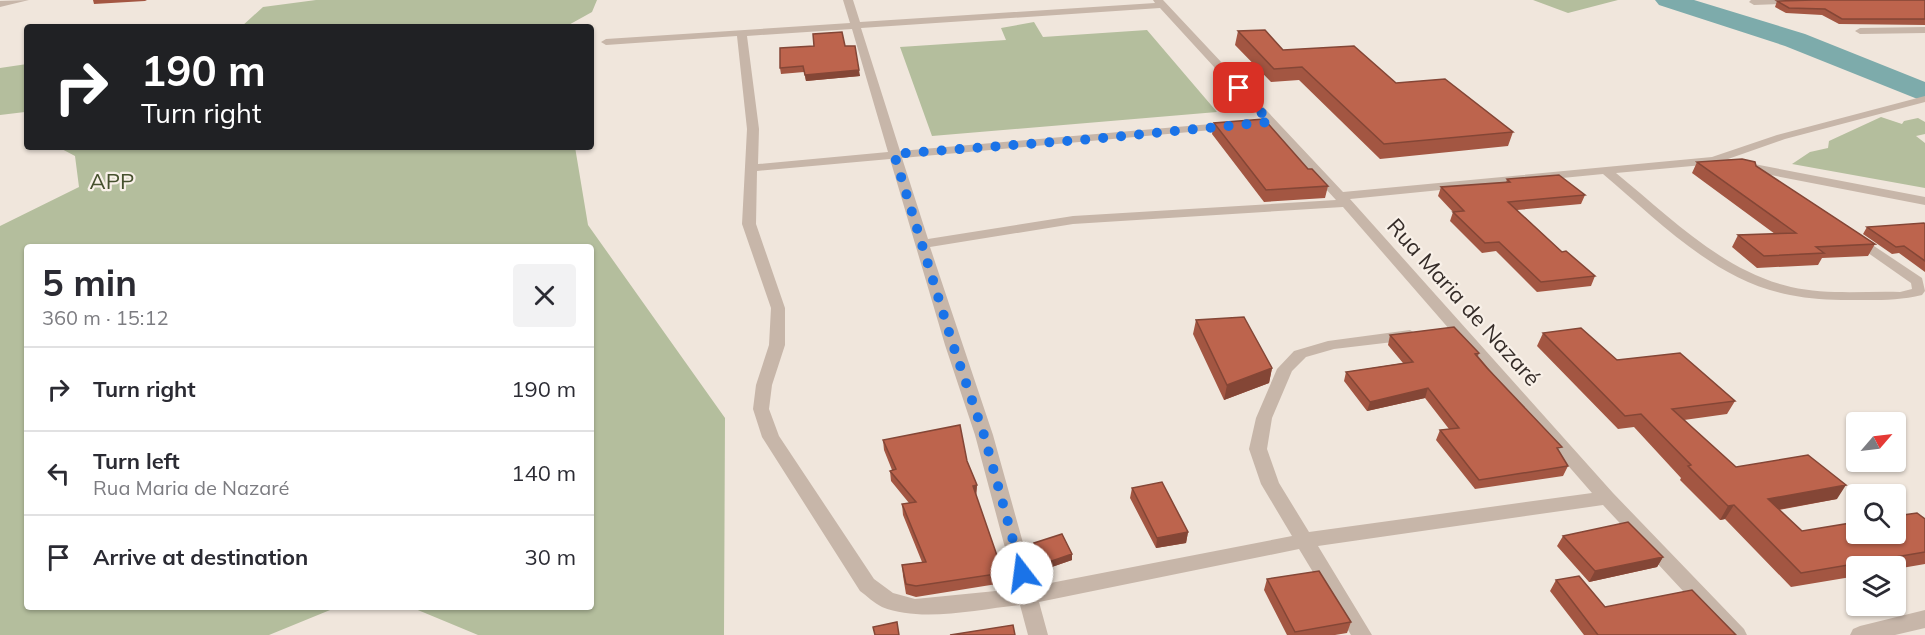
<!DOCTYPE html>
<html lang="en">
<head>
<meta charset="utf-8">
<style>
  body { margin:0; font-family:Mulish,sans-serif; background:#f2f2f3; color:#2b2b33; height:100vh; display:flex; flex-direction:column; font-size:22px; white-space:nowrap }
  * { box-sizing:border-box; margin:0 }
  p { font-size:20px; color:#7c7c81 }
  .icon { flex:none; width:33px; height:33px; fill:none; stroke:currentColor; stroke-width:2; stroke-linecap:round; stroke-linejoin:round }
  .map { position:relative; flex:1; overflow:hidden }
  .panel { position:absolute; left:24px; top:244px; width:570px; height:366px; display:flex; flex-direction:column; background:#fff; border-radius:6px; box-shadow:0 2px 4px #0004 }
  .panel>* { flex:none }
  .hud { position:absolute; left:24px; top:24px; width:570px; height:126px; border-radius:6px; box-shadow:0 2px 4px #0004; background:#202124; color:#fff; overflow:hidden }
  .needle { width:39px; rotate:62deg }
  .controls { position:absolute; left:1846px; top:412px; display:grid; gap:12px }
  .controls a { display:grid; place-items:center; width:60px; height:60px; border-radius:6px; background:#fff; box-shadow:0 2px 4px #0004; font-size:30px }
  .pin { position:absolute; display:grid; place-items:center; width:51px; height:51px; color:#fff; margin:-26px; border-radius:12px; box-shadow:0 3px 9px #0006 }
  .me { position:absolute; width:66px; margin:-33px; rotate:345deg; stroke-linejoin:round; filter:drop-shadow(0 0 4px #0008) }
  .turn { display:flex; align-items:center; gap:21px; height:126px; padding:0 18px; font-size:27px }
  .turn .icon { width:78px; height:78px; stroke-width:2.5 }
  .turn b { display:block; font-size:42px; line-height:51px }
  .round { display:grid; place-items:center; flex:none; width:63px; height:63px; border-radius:6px; background:#f2f2f3 }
  .summary { display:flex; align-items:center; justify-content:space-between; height:102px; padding:0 18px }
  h1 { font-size:36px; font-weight:700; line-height:45px }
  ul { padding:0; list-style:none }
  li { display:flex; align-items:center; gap:18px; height:84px; padding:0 18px; border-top:2px solid #e1e1e2 }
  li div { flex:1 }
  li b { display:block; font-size:22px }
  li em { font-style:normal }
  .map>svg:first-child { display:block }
  .green { fill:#b4be9d }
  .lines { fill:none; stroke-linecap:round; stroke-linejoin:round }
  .river { fill:#7dabab; fill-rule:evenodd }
  .street { fill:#c7b6a9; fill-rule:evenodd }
  .wall { fill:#a35642 }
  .shaded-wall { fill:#844636 }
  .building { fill:#bd644d; stroke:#844636; stroke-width:1.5 }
  .route { stroke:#1a73e8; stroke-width:10; stroke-dasharray:0 18 }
  .labels { text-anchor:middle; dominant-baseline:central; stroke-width:4.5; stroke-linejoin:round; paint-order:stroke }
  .park-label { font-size:22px; fill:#46512e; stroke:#f8f0e8 }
  .street-label { font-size:22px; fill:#352c28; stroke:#f8f0e8 }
</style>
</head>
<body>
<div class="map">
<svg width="1925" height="635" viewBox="0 0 1925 635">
  <rect width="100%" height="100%" fill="#f0e6dc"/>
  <path class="green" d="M316 0H597L592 12 565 27H241L263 7Z
    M1533 0H1618L1568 13Z
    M1034 22 1043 37 1147 30 1217 112 932 136 900 47 1006 40 1001 28Z
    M27 64V115L25 112 0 115V68Z
    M1881 117 1902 124 1904 121 1918 118 1925 122V134L1916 136 1925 143V188L1792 164 1810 152 1828 148 1829 141Z
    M58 147H575L588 225 725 418 724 635H478L413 608H591V248H27V608H335L269 635H0V226L79 187 75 156Z"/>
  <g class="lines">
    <path class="river" d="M1655 0H1694L1805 34 1925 82V102L1785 46 1659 5Z"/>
    <path class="street" d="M29 0 0 7V1Z
      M843 0H853L860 22 1155 3 1153 0H1163L1343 192 1712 157 1777 135 1925 96V102L1785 139 1728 159 1925 197V205L1714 164 1616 173C1669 216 1722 271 1791 287 1826 295 1864 291 1900 292L1912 289 1911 283 1851 241 1849 238 1856 234 1922 278 1925 291 1922 295C1898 301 1874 300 1849 300 1829 300 1809 299 1790 295 1715 281 1659 221 1603 174L1350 199 1613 493 1744 629 1747 635H1724L1603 505 1318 546 1372 635H1351L1299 549 1039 602 1048 635H1028L1020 605C978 609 922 623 882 607 874 603 867 596 860 591L762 437 753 409 756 385 769 345 771 308 742 224 747 129 737 36 606 45 601 42 606 39 850 23ZM1160 8 1336 200 1073 216 928 239 902 158 1234 128 1240 125 1234 122 900 151 861 28ZM852 29 888 152 758 164 759 129 747 36ZM890 159 945 345 975 435 1016 589 915 599 893 593 874 579 779 436 769 409 772 385 785 345V308L756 224 757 171ZM1343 207 1592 493 1309 532 1279 483 1267 449 1272 418 1292 371 1306 357 1334 349 1410 340 1418 335 1410 330 1328 341 1294 351 1277 369 1256 418 1249 449 1261 484 1292 536 1035 586 993 435 930 247 1073 224Z
      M1751 0H1816L1811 3 1754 5 1749 2Z
      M1925 27V33L1860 34 1855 31 1860 28Z
      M1925 610V628L1895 635H1850L1853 629 1860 626Z"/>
  </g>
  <path class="wall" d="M93 0H147L145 1 94 4Z
    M1925 0V25L1839 24 1822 15 1786 13 1775 7 1777 1Z
    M1238 31 1283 50 1396 83 1513 132 1508 146 1380 159 1299 80 1271 82 1235 45Z
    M845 46 860 76 806 81 804 72 781 74 780 68Z
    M1214 123 1308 169 1328 186 1325 198 1264 202 1212 134Z
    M1697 162 1756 166 1875 244 1868 256 1822 258 1818 265 1757 268 1732 247 1738 235 1775 234 1692 173Z
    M1507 179 1585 195 1581 204 1517 210 1562 252 1595 276 1591 286 1537 292 1496 251 1482 253 1450 221 1453 212 1438 196 1441 187 1506 183Z
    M1925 224V272L1899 253 1892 254 1863 234 1867 227Z
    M1196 320 1272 368 1269 383 1224 400 1193 334Z
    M1543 333 1735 401 1727 414 1684 420 1736 467 1837 499 1779 510 1802 531 1925 519V564L1896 569V567H1857V576L1791 587 1725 519 1720 520 1680 480 1681 478 1634 427 1618 429 1537 346Z
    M1390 335 1479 353 1478 356 1560 453 1568 466 1563 476 1475 489 1436 440 1440 430 1449 429 1425 398 1367 411 1344 381 1346 372 1403 363 1388 345Z
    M883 440 967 461 977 485 976 496 1003 573V583L916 597 906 594 903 576 902 565 922 562 903 515 902 504 909 503 891 481 890 471 892 470 884 450Z
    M1132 488 1188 532 1186 543 1156 548 1130 498Z
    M1563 536 1663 557 1657 567 1589 582 1557 546Z
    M1034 543 1072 554V560L1046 569 1034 549Z
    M1267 579 1351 622 1347 633 1335 635H1287L1264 590Z
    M1556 580 1605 607 1735 635H1584L1550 591Z"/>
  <path class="shaded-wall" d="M859 70 860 76 806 81 805 75Z
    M1272 368 1269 383 1224 400 1227 385Z
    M1428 388 1425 398 1367 411 1370 402Z
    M977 485 976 496 973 486Z
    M1846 485 1837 499 1759 513 1768 499Z
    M1734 505 1725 519 1720 520 1728 506Z
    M1188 532 1186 543 1156 548 1157 538Z
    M1072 554V560L1046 569V563Z
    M1663 557 1657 567 1589 582 1595 571Z"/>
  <path class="building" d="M1814 0H1925V19H1842L1825 9 1789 8 1777 1Z
    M1265 30 1283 50 1354 46 1396 83 1445 79 1513 132 1384 144 1302 67 1274 69 1238 31Z
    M842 32 845 46H855L859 70 805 75 803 66 780 68V48L814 46 813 34Z
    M1264 119 1308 169H1312L1328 186 1266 190 1214 123Z
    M1742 159 1755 162 1756 166 1875 244 1816 247 1824 253 1764 256 1738 235 1796 233 1697 162Z
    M1559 175 1585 195 1508 202 1562 252 1566 251 1595 276 1541 282 1499 242 1485 243 1453 212 1464 211 1441 187 1510 182 1507 179Z
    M1924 223 1925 224V261L1904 246 1896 247 1867 227Z
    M1244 317 1272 368 1227 385 1196 320Z
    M1454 327 1479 353 1475 354 1487 368 1562 447 1557 448 1568 466 1479 480 1440 430 1459 428 1428 388 1370 402 1346 372 1413 362 1390 335Z
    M1581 328 1617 360 1680 353 1735 401 1672 409 1736 467 1808 455 1846 485 1768 499 1802 531 1857 522V534H1896V516L1917 513 1925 519V552L1801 573 1734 505 1728 506 1688 466 1691 465 1641 414 1625 416 1543 333Z
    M960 425 967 461 977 485 973 486 1003 573 916 586 906 584 902 565 926 562 902 504 916 502 890 471 896 469 883 440Z
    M1162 482 1188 532 1157 538 1132 488Z
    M1628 522 1663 557 1595 571 1563 536Z
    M1062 534 1072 554 1046 563 1034 543Z
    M1319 571 1351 622 1295 632 1267 579Z
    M1579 576 1605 607 1692 590 1736 635H1598L1556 580Z
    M897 622 899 635H875L873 627Z
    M1013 625 1015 635H950Z"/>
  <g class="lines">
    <path class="route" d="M1022 573 984 435 953 345 894 154 1081 140 1270 122 1239 88"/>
  </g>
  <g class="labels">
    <g class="park-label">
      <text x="112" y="181">APP</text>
    </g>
    <g class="street-label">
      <text transform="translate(1464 302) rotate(48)">Rua Maria de Nazaré</text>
    </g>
  </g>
</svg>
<div class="controls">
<a><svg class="needle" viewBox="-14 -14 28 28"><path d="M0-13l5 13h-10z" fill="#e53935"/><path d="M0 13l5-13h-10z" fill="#7c7c81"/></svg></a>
<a><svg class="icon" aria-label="search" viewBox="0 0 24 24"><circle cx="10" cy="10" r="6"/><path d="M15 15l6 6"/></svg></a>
<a><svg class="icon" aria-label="layers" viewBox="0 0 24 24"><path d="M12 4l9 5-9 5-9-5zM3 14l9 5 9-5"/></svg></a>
</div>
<div class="pin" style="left:1239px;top:88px;background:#d93025"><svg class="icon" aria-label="arrive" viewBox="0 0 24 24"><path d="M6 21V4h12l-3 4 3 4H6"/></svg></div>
<svg class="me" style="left:1022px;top:573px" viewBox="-20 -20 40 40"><circle r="19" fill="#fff"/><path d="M0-13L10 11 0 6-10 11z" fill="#1a73e8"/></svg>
<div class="hud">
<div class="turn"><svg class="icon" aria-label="right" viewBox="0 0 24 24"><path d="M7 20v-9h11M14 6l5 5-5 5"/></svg><div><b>190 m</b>Turn right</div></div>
</div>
<section class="panel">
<div class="summary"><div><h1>5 min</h1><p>360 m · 15:12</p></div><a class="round"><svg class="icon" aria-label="close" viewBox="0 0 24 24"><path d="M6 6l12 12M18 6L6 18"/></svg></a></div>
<ul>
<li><svg class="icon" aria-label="right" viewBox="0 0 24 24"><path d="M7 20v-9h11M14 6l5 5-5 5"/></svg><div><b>Turn right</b></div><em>190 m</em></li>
<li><svg class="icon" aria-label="left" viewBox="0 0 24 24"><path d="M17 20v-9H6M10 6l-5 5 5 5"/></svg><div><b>Turn left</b><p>Rua Maria de Nazaré</p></div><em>140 m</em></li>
<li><svg class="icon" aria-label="arrive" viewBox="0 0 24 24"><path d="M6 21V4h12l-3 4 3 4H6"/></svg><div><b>Arrive at destination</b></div><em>30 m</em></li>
</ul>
</section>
</div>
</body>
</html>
